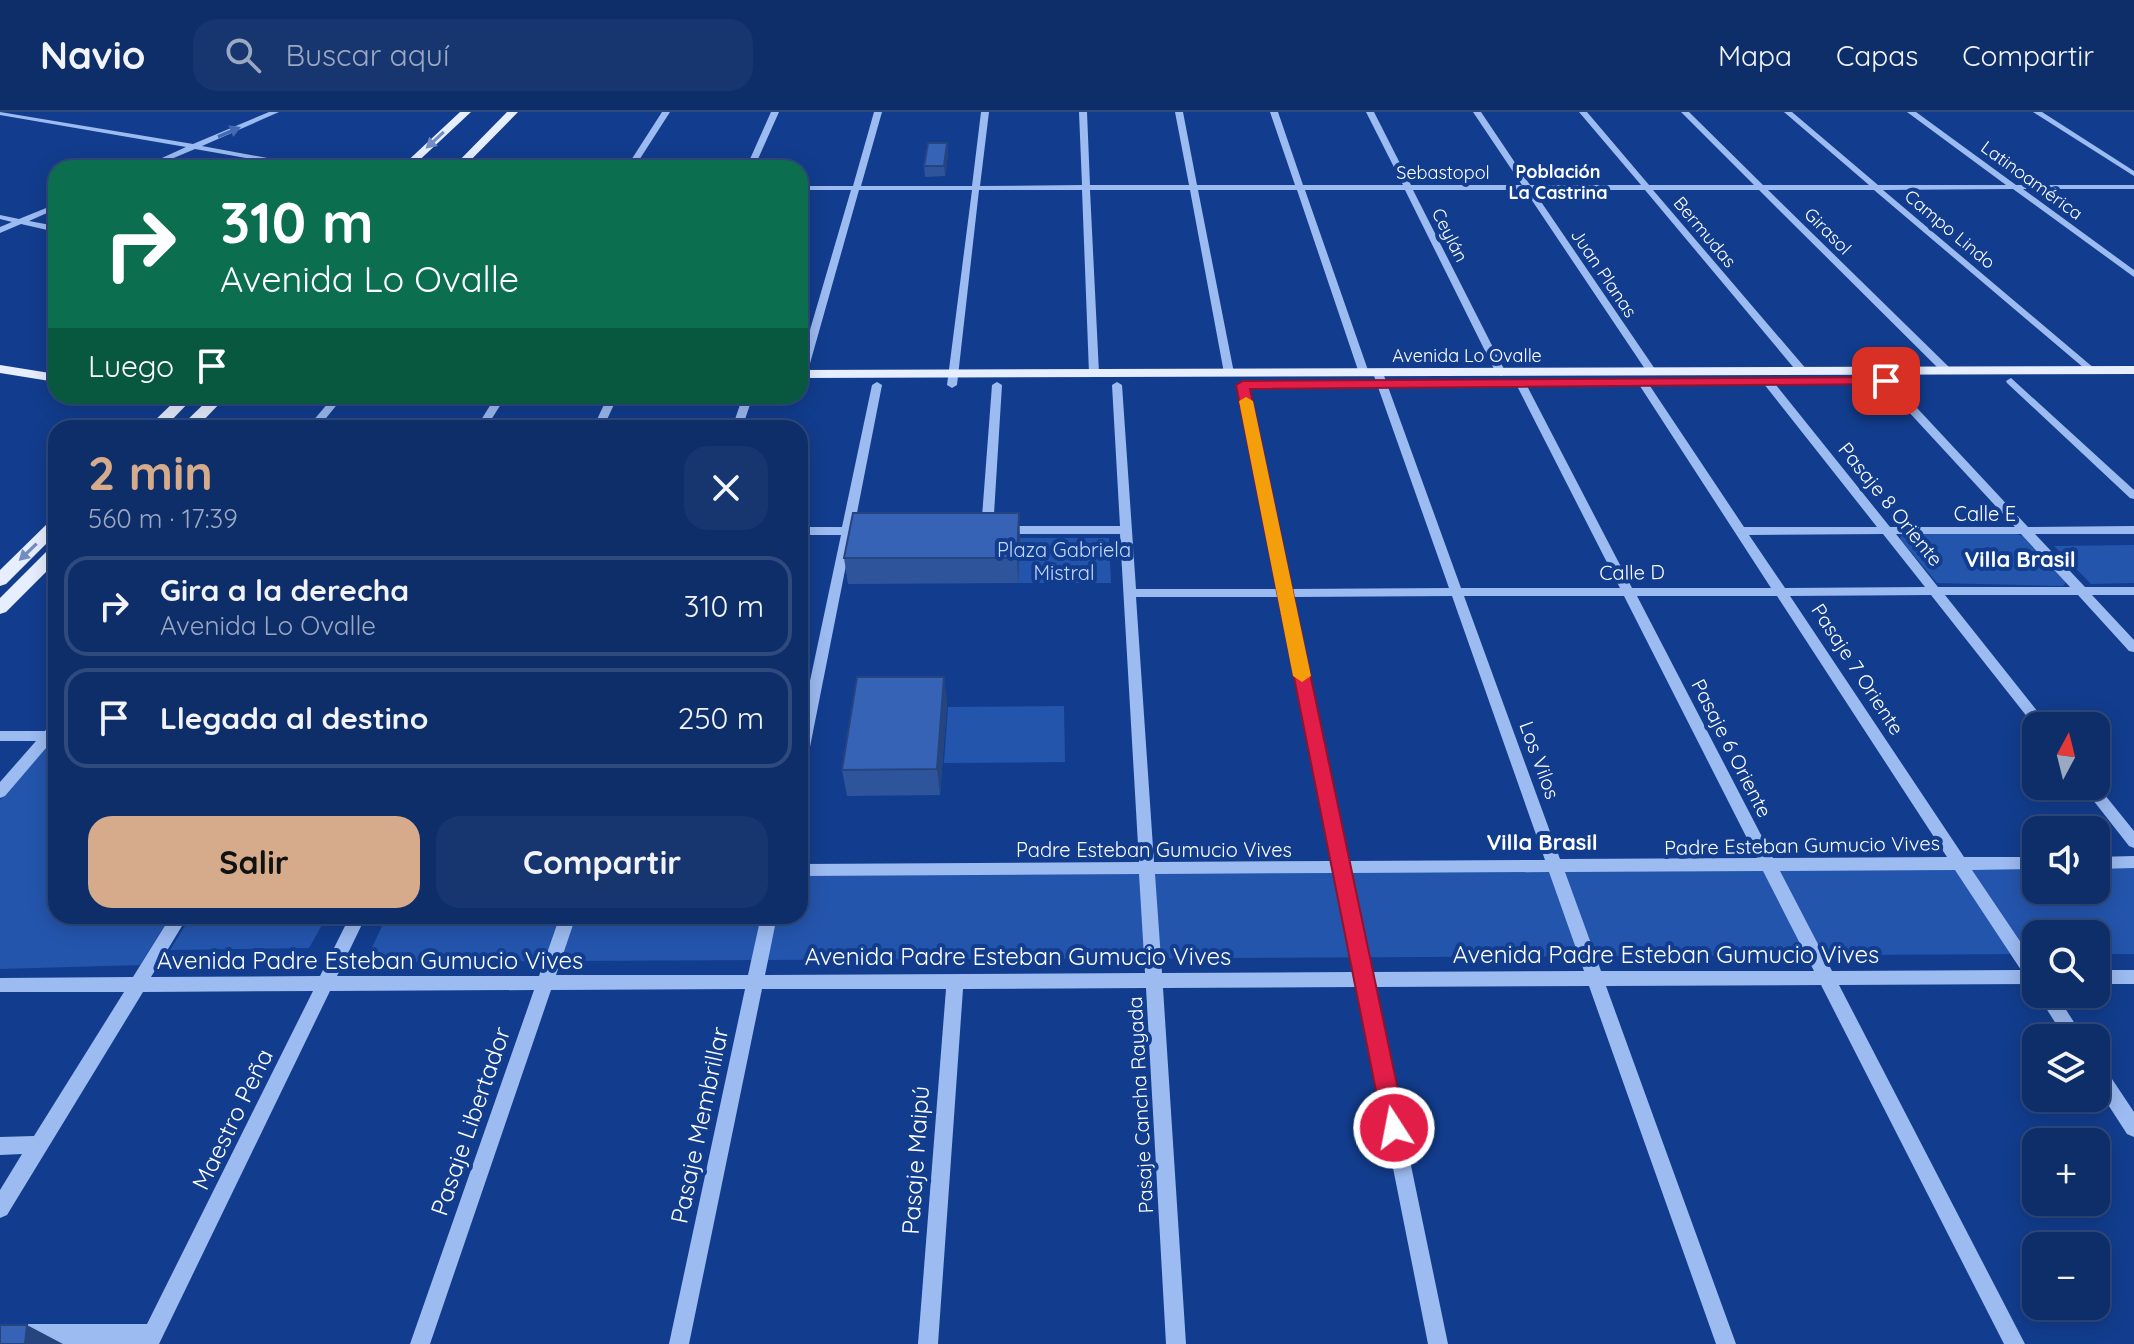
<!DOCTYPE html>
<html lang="es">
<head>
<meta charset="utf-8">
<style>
  body { margin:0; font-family:Quicksand,sans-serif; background:#173670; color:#f1f3f6; height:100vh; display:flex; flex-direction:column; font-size:30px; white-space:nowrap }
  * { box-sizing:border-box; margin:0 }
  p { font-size:26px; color:#9ba8c1 }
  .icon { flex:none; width:44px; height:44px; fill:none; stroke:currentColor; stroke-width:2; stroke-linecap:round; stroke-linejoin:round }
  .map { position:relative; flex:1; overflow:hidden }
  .side { position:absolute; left:48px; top:308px; width:760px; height:504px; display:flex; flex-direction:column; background:#0e2e6a; border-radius:24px; box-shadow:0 4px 20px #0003,0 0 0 2px #2e4a7e }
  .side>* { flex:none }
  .guide { position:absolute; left:48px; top:48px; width:760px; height:244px; border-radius:24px; box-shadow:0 4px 20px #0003,0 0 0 2px #2e4a7e; background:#0b6e4f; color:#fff; overflow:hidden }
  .needle { width:52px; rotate:7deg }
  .fabs { position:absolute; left:2022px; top:600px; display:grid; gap:16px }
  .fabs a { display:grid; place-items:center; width:88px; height:88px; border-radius:16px; background:#0e2e6a; box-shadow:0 4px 20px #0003,0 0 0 2px #2e4a7e; font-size:40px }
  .pin { position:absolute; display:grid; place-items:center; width:68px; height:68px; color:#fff; margin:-34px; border-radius:16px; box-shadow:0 4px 12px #0006 }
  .me { position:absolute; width:88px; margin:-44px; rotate:349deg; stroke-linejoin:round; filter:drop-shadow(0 0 6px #0008) }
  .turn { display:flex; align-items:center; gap:28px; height:168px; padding:0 40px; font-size:36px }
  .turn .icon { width:104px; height:104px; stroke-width:2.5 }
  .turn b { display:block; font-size:56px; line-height:68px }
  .then { display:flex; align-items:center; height:76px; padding:0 40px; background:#0003; gap:16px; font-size:30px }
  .round { display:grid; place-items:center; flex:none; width:84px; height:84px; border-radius:24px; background:#173670 }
  .summary { display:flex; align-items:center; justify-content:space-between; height:136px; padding:0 40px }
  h1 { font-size:48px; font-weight:700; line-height:60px; color:#d6ab8b }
  .primary-button { display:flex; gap:16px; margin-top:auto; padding:16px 40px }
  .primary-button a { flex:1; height:92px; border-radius:24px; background:#d6ab8b; color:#111; font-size:32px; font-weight:700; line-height:92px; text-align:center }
  .primary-button a+a { background:#173670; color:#f1f3f6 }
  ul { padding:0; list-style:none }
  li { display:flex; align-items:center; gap:24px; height:100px; margin:0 16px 12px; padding:0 24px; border:4px solid #2e4a7e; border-radius:24px }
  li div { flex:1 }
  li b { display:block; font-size:30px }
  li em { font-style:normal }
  header { display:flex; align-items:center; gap:48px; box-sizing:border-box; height:112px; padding:0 40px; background:#0e2e6a; border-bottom:2px solid #2e4a7e }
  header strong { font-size:38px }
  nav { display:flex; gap:44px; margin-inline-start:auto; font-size:28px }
  .search { width:560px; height:72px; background:#173670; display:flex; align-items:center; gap:20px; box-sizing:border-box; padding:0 28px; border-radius:24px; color:#9ba8c1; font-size:30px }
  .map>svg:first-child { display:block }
  .green { fill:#2455ad }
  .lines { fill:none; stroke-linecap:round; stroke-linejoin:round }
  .minor { fill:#9cbbf1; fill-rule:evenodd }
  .major { fill:#e6eeff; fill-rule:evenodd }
  .wall { fill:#2e559c }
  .shaded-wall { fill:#26457f }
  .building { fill:#3663b5; stroke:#26457f; stroke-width:2 }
  .oneway { fill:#4269b1 }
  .oneway2 { fill:#718dc1 }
  .route { fill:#e11d48; stroke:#92132f; stroke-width:2 }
  .slow { fill:#f59e0b }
  .labels { text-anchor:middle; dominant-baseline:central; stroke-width:8; stroke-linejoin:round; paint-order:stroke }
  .far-neighbourhood-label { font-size:18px; font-weight:bold; fill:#fff; stroke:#123d8e }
  .far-street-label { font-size:18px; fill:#fff; stroke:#123d8e }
  .street-label { font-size:20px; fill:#fff; stroke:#123d8e }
  .park-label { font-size:20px; fill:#c3d8fc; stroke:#123d8e }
  .neighbourhood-label { font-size:22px; font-weight:bold; fill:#fff; stroke:#123d8e }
  .near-street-label { font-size:24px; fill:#fff; stroke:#123d8e }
</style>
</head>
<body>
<header>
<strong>Navio</strong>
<div class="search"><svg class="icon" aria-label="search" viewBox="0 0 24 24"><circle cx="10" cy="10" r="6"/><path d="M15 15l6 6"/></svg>Buscar aquí</div>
<nav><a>Mapa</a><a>Capas</a><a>Compartir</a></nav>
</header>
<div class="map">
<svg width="2134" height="1232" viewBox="0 0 2134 1232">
  <rect width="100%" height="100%" fill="#123d8e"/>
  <path class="green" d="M2014 421 2025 425 2066 470 2063 474 1937 471 1900 427 1902 422Z
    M1020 426H1109L1111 471H1018Z
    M2134 433V471L2091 472 2054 434Z
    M1064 594 1065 650 944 651 948 595Z
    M56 627V804H171L140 853 0 857V688L49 631Z
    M2036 756V778H2096V756H2134V842H2096V822H2036V842L365 850 387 804H800V763Z
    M191 804H327L309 836 170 838Z"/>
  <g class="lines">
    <path class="minor" d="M0 0 193 32 269 0H279L202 34 321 56H304L195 37 150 56H140L186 35 0 3Z
      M662 0H670L634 56H626Z
      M771 0H779L754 56H746Z
      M874 0H882L861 74H972L981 0H989L980 74 1082 73 1079 0H1087L1090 73H1189L1175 0H1183L1197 73H1295L1270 0H1278L1303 73H1403L1366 0H1374L1411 73H1522L1473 0H1481L1530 73H1641L1579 0H1587L1649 73H1754L1681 0H1689L1763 73H1869L1784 0H1792L1878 73H2006L1907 0H1916L2016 73H2134V77H2023L2134 158V165L2013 77 1883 78 2095 257 2096 259 2091 262 1874 78H1768L1952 258V262H1944L1759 78H1653L1807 258V262H1799L1645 78H1533L1657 260 1652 263 1647 260 1525 78H1413L1506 261 1501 264 1496 261 1405 78H1305L1369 261 1364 264 1359 261 1297 78H1198L1234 261 1229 264 1224 261 1190 78H1090L1099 261 1094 264 1089 261 1082 78H979L957 273 952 276 947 273 972 78H859L807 262 800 264V252L851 78H800V74H853Z
      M2033 0H2042L2134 59V64Z
      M56 92V97L29 109 56 114V120L21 112 0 121V115L12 110 0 107V103L19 107Z
      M1378 258 1383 261 1461 476H1620L1516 272 1521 269 1526 272 1632 476H1771L1638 271 1643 268 1648 271 1744 415H1877L1764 272V268H1772L1890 415H2015L1882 271 1881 269 1886 266 1890 267 2028 415 2134 414V422H2035L2085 475H2134V483H2092L2134 528V540L2129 539 2078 483H1945L2049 614H2036V616L1931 483 1790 484 1964 745H2036V757L1972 758 2036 853V874L2030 872 1839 873 2025 1232H2004L1821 873 1606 874 1736 1232H1716L1589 874 1374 875 1448 1232H1428L1357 875 1163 876 1186 1232H1166L1146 876 963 877 938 1232H918L946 877H762L689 1232H669L745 877 551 878 430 1232H410L534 878 330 879 159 1232H0V1212H147L313 879 143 880 7 1103 0 1106V1078L22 1042 0 1043V1025L34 1024 124 880H0V866L133 865 171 804H188L151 865 320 864 350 804H366L337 864H539L560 804H576L556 863H748L761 804H777L765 863 1145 861 1139 762 800 764V752L1139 750 1120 422H1002L996 418 1002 414H1120L1112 273 1117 270 1122 273 1136 477H1278L1238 273 1243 270 1248 273 1291 477 1449 476 1373 261ZM1883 422 1925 475 1785 476 1749 423ZM1896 422H2021L2070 475H1938ZM1452 484 1545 748 1347 749 1292 485ZM1464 484H1624L1757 746 1560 747ZM1637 484H1777L1947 745 1773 746ZM1136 485H1280L1332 749 1154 750ZM1955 758 2021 858 1832 859 1780 759ZM1763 759 1814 859H1601L1565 760ZM1549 760 1584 859 1371 860 1350 761ZM1334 761 1354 860 1162 861 1155 762Z
      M2011 266 2134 378V387L2130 386 2007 271 2006 269Z
      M877 270 882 273 854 416 859 419 852 423 807 650 805 654 800 655V616L841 423H800V415H842L872 273Z
      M997 270 1002 273 993 418 987 422 981 418 992 273Z
      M334 284H344L318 316H307Z
      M496 284H506L486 316H476Z
      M608 284H618L603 316H593Z
      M743 284H753L742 316H732Z
      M56 610V628L52 629 5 684 0 686V670L36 629H0V619H45L51 611Z
      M2096 672 2134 719V736L2129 734 2082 674Z
      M2134 744V756L2096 757V745Z
      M2096 858H2134V872H2096Z
      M2037 882H2056L2084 926H2065Z
      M2096 950 2102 952 2134 1000V1025L2127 1022 2096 974Z"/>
    <path class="major" d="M460 0H471L411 56H400Z
      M507 0H518L463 56H452Z
      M0 253 56 262V270L0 261Z
      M2134 254V262L800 266V258Z
      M180 284H195L164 316H147Z
      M212 284H227L196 316H179Z
      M56 408V422L6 472 0 474V458L50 409Z
      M56 435V450L6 500 0 502V486L50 436Z"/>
  </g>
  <path class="wall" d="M947 31 948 41 945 64 925 65 924 54Z
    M1020 426 1018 471 848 472 844 446Z
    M947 590 940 683 847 684 842 658Z"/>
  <path class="shaded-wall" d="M947 31 948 41 945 64 944 54Z
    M1019 401 1020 426 1018 471 1017 446Z
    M944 565 947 590 940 683 937 657Z
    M27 1213 63 1232H25Z"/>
  <path class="building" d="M928 31H947L944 54H924Z
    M853 401H1019L1017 446H844Z
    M857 565H944L937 657 842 658Z
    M0 1213H27L25 1232H0Z"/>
  <defs><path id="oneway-solid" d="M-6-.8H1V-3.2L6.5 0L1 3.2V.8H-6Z" transform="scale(2)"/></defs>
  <use class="oneway" href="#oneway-solid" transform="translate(229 20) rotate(-23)"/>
  <g class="oneway2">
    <use href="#oneway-solid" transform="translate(435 28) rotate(137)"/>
    <use href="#oneway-solid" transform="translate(28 440) rotate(136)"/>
  </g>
  <path class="route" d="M1886 265 1893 269 1891 272 1250 277 1406 1016 1402 1024 1394 1027 1385 1024 1236 273 1243 269Z"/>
  <path class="slow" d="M1246 285 1253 289 1311 564 1302 570 1293 564 1239 289Z"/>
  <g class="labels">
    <g class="far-neighbourhood-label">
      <text x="1558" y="59">Población<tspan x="1558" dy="21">La Castrina</tspan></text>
    </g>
    <g class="far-street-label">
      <text x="1443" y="60">Sebastopol</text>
      <text transform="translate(2032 68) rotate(36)">Latinoamérica</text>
      <text transform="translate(1950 117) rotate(40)">Campo Lindo</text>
      <text transform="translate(1828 119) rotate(45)">Girasol</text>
      <text transform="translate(1705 120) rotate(50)">Bermudas</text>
      <text transform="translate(1450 123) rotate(63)">Ceylán</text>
      <text transform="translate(1604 161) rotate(56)">Juan Planas</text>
      <text x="1467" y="243">Avenida Lo Ovalle</text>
    </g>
    <g class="street-label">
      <text transform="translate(1891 392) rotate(51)">Pasaje 8 Oriente</text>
      <text x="1985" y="401">Calle E</text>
      <text transform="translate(1632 460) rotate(-1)">Calle D</text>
      <text transform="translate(1858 557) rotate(57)">Pasaje 7 Oriente</text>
      <text transform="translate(1732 636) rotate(63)">Pasaje 6 Oriente</text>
      <text transform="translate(1540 648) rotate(70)">Los Vilos</text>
      <text transform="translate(1802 733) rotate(-1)">Padre Esteban Gumucio Vives</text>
      <text x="1154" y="737">Padre Esteban Gumucio Vives</text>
      <text transform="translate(1140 993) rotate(-93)">Pasaje Cancha Rayada</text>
    </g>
    <g class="park-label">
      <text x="1064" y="437">Plaza Gabriela<tspan x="1064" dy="23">Mistral</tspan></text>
    </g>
    <g class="neighbourhood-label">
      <text x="2020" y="447">Villa Brasil</text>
      <text x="1542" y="730">Villa Brasil</text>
    </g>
    <g class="near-street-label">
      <text x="1666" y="842">Avenida Padre Esteban Gumucio Vives</text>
      <text x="1018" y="844">Avenida Padre Esteban Gumucio Vives</text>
      <text x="370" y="848">Avenida Padre Esteban Gumucio Vives</text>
      <text transform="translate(232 1007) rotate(-64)">Maestro Peña</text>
      <text transform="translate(470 1009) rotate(-71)">Pasaje Libertador</text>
      <text transform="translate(699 1013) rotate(-78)">Pasaje Membrillar</text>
      <text transform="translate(915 1048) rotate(-86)">Pasaje Maipú</text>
    </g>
  </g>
</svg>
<div class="fabs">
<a><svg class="needle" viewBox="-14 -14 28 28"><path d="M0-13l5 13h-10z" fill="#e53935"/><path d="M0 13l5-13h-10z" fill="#9ba8c1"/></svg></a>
<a><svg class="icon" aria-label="sound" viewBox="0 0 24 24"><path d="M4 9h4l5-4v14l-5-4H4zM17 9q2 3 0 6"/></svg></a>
<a><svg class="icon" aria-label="search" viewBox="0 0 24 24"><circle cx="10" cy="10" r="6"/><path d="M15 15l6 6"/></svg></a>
<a><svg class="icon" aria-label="layers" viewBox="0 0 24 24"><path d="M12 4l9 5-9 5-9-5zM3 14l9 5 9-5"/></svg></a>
<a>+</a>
<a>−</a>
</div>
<div class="pin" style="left:1886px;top:269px;background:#d93025"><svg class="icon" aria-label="arrive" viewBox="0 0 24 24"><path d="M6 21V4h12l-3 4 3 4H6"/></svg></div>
<svg class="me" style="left:1394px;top:1016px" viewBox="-20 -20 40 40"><circle r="17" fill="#e11d48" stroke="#fff" stroke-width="3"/><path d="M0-11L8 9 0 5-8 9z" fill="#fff"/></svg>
<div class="guide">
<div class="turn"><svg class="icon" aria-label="right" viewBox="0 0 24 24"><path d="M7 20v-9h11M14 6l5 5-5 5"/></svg><div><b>310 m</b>Avenida Lo Ovalle</div></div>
<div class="then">Luego<svg class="icon" aria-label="arrive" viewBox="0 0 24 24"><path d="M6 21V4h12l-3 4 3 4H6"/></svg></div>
</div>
<section class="side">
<div class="summary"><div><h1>2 min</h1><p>560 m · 17:39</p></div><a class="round"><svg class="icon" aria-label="close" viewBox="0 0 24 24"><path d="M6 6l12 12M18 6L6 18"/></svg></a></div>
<ul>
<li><svg class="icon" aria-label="right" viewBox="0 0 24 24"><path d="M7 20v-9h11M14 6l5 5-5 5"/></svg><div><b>Gira a la derecha</b><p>Avenida Lo Ovalle</p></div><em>310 m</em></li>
<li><svg class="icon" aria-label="arrive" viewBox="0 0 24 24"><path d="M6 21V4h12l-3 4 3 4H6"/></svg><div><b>Llegada al destino</b></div><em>250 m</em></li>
</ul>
<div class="primary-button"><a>Salir</a><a>Compartir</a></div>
</section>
</div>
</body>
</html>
